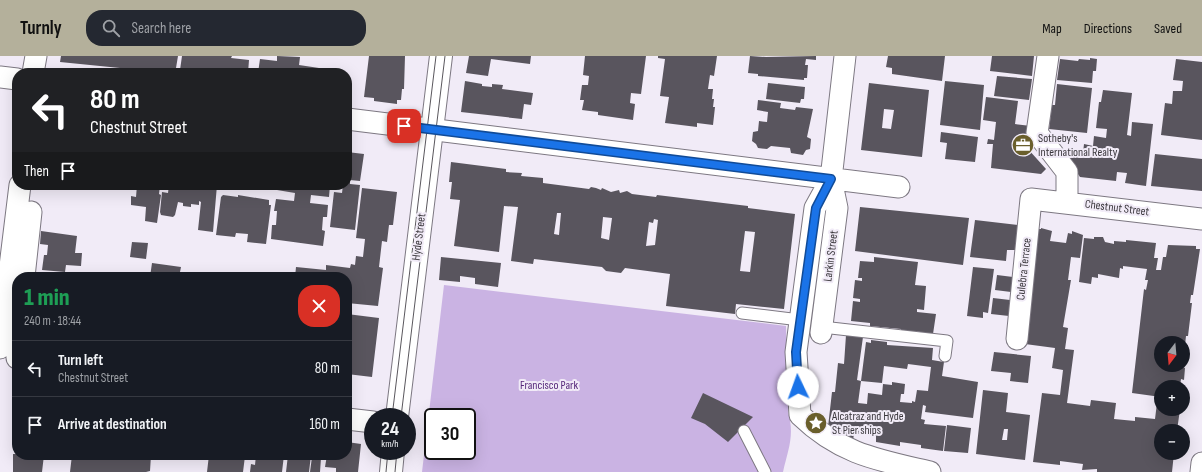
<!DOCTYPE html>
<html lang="en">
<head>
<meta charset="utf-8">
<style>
  body { margin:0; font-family:"Sofia Sans Condensed",sans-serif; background:#242831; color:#f1f3f6; height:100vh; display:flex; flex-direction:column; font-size:15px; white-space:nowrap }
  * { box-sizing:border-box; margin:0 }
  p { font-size:13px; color:#9ea1a6 }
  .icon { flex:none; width:22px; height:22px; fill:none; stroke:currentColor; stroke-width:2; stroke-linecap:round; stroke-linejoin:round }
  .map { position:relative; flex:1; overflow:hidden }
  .details { position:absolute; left:12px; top:216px; width:340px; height:188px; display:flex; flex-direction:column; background:#171b24; border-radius:16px; box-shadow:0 4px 16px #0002 }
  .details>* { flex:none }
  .top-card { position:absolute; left:12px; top:12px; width:340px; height:122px; border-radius:16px; box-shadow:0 4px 16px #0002; background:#202124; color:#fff; overflow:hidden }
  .needle { width:26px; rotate:196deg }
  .buttons { position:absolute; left:1154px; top:280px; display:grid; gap:8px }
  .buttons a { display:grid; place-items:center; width:36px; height:36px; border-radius:50%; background:#171b24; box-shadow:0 4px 16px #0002; font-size:20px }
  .speed { position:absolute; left:364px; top:352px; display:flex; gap:8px; font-size:20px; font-weight:700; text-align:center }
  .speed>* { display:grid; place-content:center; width:52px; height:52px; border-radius:50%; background:#171b24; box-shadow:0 4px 16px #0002; line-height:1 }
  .speed small { font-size:10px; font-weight:400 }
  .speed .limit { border:2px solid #111; border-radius:6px; background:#fff; color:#111 }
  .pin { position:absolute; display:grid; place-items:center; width:34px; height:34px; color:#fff; margin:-17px; border-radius:8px; box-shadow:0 2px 6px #0006 }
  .me { position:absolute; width:44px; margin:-22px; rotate:357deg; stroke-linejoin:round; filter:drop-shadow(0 0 3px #0008) }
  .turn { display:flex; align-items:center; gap:14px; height:84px; padding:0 12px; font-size:18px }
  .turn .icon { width:52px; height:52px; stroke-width:2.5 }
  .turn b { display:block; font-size:28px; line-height:34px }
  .then { display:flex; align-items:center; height:38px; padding:0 12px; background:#0003; gap:8px; font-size:15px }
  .round { display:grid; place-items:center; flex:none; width:42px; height:42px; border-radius:16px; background:#242831 }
  .overview { display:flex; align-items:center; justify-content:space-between; height:68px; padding:0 12px }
  h1 { font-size:24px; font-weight:800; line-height:30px; color:#1e9e55 }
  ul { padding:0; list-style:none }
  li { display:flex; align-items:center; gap:12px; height:56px; padding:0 12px; border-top:1px solid #363941 }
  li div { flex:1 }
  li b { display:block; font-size:15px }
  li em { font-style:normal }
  header { display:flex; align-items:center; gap:24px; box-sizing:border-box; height:56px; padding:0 20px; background:#b4b09b; color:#111 }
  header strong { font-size:19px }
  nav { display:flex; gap:22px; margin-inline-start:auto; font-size:14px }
  .search { width:280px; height:36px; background:#242831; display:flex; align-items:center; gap:10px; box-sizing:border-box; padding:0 14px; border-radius:16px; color:#9ea1a6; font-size:15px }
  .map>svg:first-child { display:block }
  .green { fill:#cab3e3; fill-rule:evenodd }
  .building { fill:#59555e; fill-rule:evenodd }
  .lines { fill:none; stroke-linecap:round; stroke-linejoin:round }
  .lane-casing { stroke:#7d7882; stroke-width:13 }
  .street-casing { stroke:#7d7882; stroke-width:23 }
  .secondary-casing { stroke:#7d7882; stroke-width:24 }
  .lane { stroke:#fff; stroke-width:11 }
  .street { stroke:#fff; stroke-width:21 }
  .secondary { stroke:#fff; stroke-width:22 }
  .tram { stroke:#5a575d; stroke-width:1 }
  .route-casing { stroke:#114b97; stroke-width:10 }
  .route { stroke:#1a73e8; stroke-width:7 }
  .labels { text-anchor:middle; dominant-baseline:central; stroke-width:4; stroke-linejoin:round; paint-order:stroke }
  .poi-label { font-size:12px; fill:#3b383d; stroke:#f1ebf7; text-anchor:start }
  .street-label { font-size:12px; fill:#3b383d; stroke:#f1ebf7 }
  .park-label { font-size:12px; fill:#56287a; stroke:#f1ebf7 }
</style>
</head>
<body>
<header>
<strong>Turnly</strong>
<div class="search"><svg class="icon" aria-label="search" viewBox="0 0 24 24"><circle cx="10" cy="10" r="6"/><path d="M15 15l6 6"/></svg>Search here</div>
<nav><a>Map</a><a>Directions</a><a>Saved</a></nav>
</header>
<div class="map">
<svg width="1202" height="416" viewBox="0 0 1202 416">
  <rect width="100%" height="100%" fill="#f1ebf7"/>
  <path class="green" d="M444 229 786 270 788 356C795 379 788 394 783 416H422ZM433 361H467V395H433Z"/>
  <path class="building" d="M61 0H178L176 12H171L170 17 60 6Z
    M182 0H232L231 2 249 4 248 17H190V15L180 14Z
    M277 0 300 1 299 9 319 12 318 17H258L260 3 277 5Z
    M369 0H405L404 33H402L401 44H397V48L374 45V42L364 41Z
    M469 0H531L530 8 491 3 488 20 466 17Z
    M585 0H646L641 38 631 37 630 47 635 48 633 64 598 59V56L582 54 584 44H580L582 29H588L589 20 583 19Z
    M658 0H717L714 20 710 19 708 33H713L712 43H714L713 51H715L713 69 697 67V71L665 67 669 41 660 40 665 3 658 2Z
    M750 0 766 1 816 0V4L806 3 805 9H808L807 22H804V24L758 20V18L748 17Z
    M888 0H945L942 25 892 18V12L886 11Z
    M992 0H1034L1032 20 990 15Z
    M1090 2 1097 3 1096 15H1093L1092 27 1057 24 1060 3 1078 5 1079 3 1090 4Z
    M1176 3 1202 6V84L1161 79 1165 47 1172 48 1173 35H1182L1183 25 1173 24Z
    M997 20 1032 23 1029 44 994 40Z
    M465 25 482 28V30L492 31V28L503 29 502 33 533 37 531 49 524 48 522 63 461 56Z
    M945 25 984 29 980 74 940 69Z
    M768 27 805 31 804 43H801L800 47 766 43Z
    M869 27 929 34 922 101 861 94ZM884 53 894 54 891 73 882 72Z
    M1057 28 1092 32 1087 77 1049 73 1052 49H1055Z
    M1103 34 1132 37 1127 79 1131 80 1132 66 1153 68 1146 130 1125 127 1127 117 1117 116 1116 125 1080 121 1062 94 1083 97 1084 88 1093 90 1094 80 1106 82 1107 73 1096 72 1099 46H1101Z
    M986 41 1018 45 1015 68 1031 70 1028 93 1046 113 1041 118 991 112 993 88H987L988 83 994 84 996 66 983 64Z
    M758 44 781 47 780 52 795 54 796 51 813 53 807 81 811 83 810 93 806 94 803 99 791 97 790 92 771 90 767 93 758 92 756 88 752 85 753 76 758 75 759 65 767 66 768 56 757 54Z
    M941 76 978 81 975 106 945 103 947 87 940 86Z
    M347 96 364 98 360 125 350 124V128L360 129 355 174 330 171 334 136 342 137 343 129H347Z
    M1155 98 1202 103V135L1151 130Z
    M451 106 506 113V116L522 117 521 120 543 122V127L589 133 591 131 596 132 601 134 602 132 611 136 619 134 620 137 627 135 632 138 656 141 657 139 748 150V152L795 158 784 253 736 248 735 258 666 250 670 218 625 212 621 217 606 215 602 211 534 203 533 208 511 205 518 151 504 150 499 196 454 190 460 144 450 143 452 126H449ZM557 157H561L559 179 554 178ZM603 161 612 162 609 184 601 182ZM654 163 658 164 655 189 646 190 649 166 653 167ZM745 175 755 176 750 216 740 215Z
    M137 129H160L159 138 161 139 157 167 145 165 146 151 131 149V140L136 141Z
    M169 129H217L213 176 198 174 201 146 199 145V149L191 148V151L183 150V147L178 146 175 159 173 161 161 159 160 156 162 136 168 137Z
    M278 129H330L329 141 311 139 310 147 328 149 327 161H323L322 174 325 175 323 190 271 183 272 169H276L277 155H274L276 143 294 145 295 137 277 134Z
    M362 132 397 136 393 169H389L387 186 382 185 379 211 383 212 378 250 347 247V221H295L296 211 326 214V209L350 212 351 208 355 209 356 200 363 201 365 183 356 182Z
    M223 139 238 141V139L269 144V149H271L266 188 247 186 248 178 236 177 235 181 216 179 221 141Z
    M860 151 969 162 963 209 855 195Z
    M975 164 1018 169 1015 194H1007L1006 205 970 201Z
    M1041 172 1052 175 1050 185 1066 187 1068 177 1072 178V175L1083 179 1080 202 1071 201 1068 224H1071L1063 271 1068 272 1065 293 1074 294 1067 347 1090 350 1091 344 1116 347 1114 363 1135 365V361L1155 363 1157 347H1161V353H1180L1177 375H1161V397H1174L1172 416H1097V413L1082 414 1083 408 1060 405V409L1033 406 1042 337 1060 339 1063 314 1052 312 1055 292 1025 288 1036 173H1041Z
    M41 175 77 180 75 197H82L81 210 66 209 65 216 42 214 44 199H47L48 189 40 188Z
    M1094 181H1103L1105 186 1114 188V185L1126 186V184L1156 187 1154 202H1158L1156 214H1161L1163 201H1166L1168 189 1196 190V193H1200L1193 239H1191L1190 247H1192L1188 280H1186L1185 289H1188L1186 303 1183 302V287H1161V309H1183V311L1185 312 1184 324 1181 323 1180 331H1161V341L1132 337 1144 233 1146 234 1148 224H1145L1147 213 1123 210V213L1120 212 1119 222 1098 218V222L1092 221 1091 228 1079 226 1084 182 1094 183Z
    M132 186 148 187 146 203 130 201Z
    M441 201 501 207 498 231 475 228V222L460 220V226L439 224Z
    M874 201 918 206 915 229 926 230 924 254 917 253V256L936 258 933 278 914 275V278L901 276V273L870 270V267L851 265 853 245 860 246V243L853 242 855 224 862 225V222H858L860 205 874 206Z
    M152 207 181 211 179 221H150Z
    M973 211 994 213 988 257 983 256V262L967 260Z
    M997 219 1013 221 1011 236 995 234Z
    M993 242 1010 244 1009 260 991 258Z
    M347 258 379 262 372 321 347 318Z
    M846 279 863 281 857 324 861 325 858 347 867 348 868 337 882 339 883 328 892 329V326L905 328 904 338H901L900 346 912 347V345L915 346 917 334 928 335 931 311 908 308 907 313 884 310 882 327 861 325 866 286 871 287V284L887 286V289L933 292 932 304 944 306 942 320 978 326 973 362 925 356 926 350 923 349 921 363 925 364 924 368 946 370 943 395 921 392V389L900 386V390L876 386V380L854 377 853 385 828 371 832 336H835L838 307 844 308Z
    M994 296 1031 300 1028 327 1010 325 1011 317 991 315Z
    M983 334 1008 337 1006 356 1030 359 1025 404 976 398ZM1004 373H1008L1007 384H1002Z
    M703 337 753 361 728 386 705 368 691 362Z
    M947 369 971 372 968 397 944 395Z
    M347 386 361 388 358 416H336V412L325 411 327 399H347Z
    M16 394 17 399H44L42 416H13V398H16Z
    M72 399H151L150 415 146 416H70Z
    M209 399 245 400 243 416H207Z
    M256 399H284L282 416H250L251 408 255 409Z
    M288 399H311L309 416H286Z
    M312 401 321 402 320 416H310Z"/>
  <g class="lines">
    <g class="lane-casing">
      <path id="lane" d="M742 257 800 264
        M822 271 947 285 945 300
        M744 375 765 416"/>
    </g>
    <g class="street-casing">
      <path id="street" d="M1048 0 1037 77 1067 116V146
        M33 17 36 0
        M0 21 17 23
        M347 63 899 131
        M831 123 815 152 796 296 800 359C840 398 878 404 930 416
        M24 221 31 156
        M821 277 837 152 831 123 845 0
        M17 283V302
        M1017 283 1031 143 1202 163
        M0 292 20 129
        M347 363 373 366
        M1201 416 1202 407"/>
    </g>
    <g class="secondary-casing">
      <path id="secondary" d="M397 361 441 0
        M391 416 393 395"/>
    </g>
    <use href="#lane" class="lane"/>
    <use href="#street" class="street"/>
    <use href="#secondary" class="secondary"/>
    <path class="tram" d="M392 361 436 0
      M401 361 445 0
      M386 416 388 395
      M395 416 397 395"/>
  </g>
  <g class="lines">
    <g class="route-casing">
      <path id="route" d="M404 70 831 123 816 152 796 296 798 331"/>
    </g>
    <use href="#route" class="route"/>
  </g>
  <defs>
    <g id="office-disc" transform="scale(1.15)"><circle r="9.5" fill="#6a5f2c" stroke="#f1ebf7"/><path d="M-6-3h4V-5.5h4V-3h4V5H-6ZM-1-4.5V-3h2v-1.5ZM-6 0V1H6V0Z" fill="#fff"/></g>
    <g id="sight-disc" transform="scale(1.15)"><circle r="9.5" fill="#6a5f2c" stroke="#f1ebf7"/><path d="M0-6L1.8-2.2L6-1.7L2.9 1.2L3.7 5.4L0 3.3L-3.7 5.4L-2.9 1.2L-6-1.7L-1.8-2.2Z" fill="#fff"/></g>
  </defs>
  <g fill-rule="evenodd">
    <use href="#office-disc" x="1023" y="89"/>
    <use href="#sight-disc" x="816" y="367"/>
  </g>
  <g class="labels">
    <g class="poi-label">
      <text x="1038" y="82">Sotheby's<tspan x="1038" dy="14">International Realty</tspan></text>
      <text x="832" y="360">Alcatraz and Hyde<tspan x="832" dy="14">St Pier ships</tspan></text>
    </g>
    <g class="street-label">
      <text transform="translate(1117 152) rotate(7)">Chestnut Street</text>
      <text transform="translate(419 181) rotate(-83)">Hyde Street</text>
      <text transform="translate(831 200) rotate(-83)">Larkin Street</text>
      <text transform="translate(1024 213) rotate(-84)">Culebra Terrace</text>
    </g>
    <g class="park-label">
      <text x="549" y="329">Francisco Park</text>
    </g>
  </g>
</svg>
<div class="buttons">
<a><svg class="needle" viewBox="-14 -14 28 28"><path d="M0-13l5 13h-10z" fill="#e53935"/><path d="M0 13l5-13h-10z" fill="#9ea1a6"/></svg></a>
<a>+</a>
<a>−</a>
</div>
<div class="speed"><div>24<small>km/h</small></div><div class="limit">30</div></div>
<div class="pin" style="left:404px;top:70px;background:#d93025"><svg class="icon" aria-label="arrive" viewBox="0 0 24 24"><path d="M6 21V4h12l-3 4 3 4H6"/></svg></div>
<svg class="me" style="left:798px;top:331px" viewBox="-20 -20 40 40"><circle r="19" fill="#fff"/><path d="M0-13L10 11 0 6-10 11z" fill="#1a73e8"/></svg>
<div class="top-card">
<div class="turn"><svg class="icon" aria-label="left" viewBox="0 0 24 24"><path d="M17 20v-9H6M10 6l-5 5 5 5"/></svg><div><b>80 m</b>Chestnut Street</div></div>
<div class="then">Then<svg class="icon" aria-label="arrive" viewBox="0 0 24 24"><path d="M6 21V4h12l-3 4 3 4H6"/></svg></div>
</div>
<section class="details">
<div class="overview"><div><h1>1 min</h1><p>240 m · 18:44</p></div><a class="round" style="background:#d93025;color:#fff"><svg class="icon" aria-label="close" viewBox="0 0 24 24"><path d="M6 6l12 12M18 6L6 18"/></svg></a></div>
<ul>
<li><svg class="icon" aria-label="left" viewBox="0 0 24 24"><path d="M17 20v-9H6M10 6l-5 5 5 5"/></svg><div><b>Turn left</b><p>Chestnut Street</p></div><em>80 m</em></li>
<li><svg class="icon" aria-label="arrive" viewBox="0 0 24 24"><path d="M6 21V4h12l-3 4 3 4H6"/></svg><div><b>Arrive at destination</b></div><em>160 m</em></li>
</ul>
</section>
</div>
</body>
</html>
